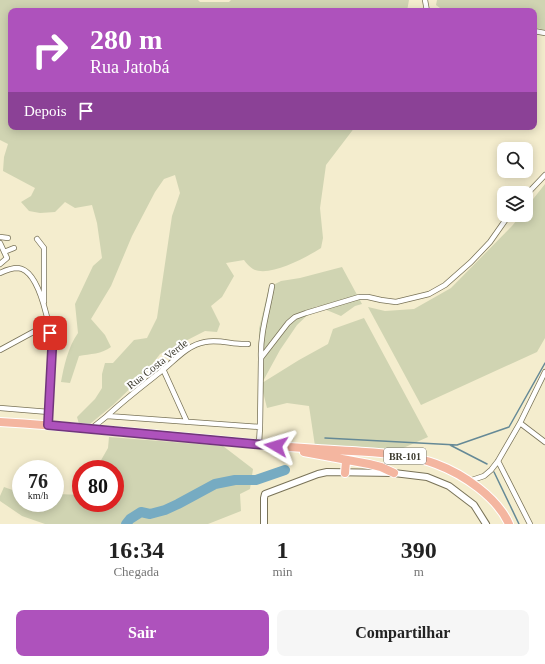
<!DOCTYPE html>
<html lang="pt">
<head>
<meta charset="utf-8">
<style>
  body { margin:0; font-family:Georgia,serif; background:#f6f6f6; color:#222; height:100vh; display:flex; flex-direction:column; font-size:15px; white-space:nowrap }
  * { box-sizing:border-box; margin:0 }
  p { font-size:13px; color:#767676 }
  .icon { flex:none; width:22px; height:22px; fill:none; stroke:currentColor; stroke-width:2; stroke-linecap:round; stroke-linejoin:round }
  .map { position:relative; height:524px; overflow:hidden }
  .details { display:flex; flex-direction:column; background:#fff; flex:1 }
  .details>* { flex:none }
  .banner { position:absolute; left:8px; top:8px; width:529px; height:122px; border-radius:8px; box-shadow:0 2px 10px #0003; background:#ae52bc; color:#fff; overflow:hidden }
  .buttons { position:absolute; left:497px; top:142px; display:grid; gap:8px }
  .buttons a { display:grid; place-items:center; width:36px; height:36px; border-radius:8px; background:#fff; box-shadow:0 2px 10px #0003; font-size:20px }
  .speed { position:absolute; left:12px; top:460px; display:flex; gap:8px; font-size:20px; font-weight:700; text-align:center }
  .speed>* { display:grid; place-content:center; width:52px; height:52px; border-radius:50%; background:#fff; box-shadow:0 2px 10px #0003; line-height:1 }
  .speed small { font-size:10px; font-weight:400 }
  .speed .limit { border:6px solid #d22; background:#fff; color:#111 }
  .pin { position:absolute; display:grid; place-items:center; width:34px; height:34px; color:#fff; margin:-17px; border-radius:8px; box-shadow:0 2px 6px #0006 }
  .me { position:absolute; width:44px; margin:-22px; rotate:277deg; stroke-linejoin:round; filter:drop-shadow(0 0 3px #0008) }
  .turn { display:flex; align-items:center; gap:14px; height:84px; padding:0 16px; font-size:18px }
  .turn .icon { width:52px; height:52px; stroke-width:2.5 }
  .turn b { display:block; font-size:28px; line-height:34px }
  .then { display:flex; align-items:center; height:38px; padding:0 16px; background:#0003; gap:8px; font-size:15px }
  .eta { display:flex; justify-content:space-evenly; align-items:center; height:68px; text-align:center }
  .eta b { font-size:24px; font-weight:700; line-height:28px }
  .action { display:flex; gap:8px; margin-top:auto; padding:8px 16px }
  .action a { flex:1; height:46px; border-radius:8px; background:#ae52bc; color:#fff; font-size:16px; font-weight:700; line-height:46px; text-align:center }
  .action a+a { background:#f6f6f6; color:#222 }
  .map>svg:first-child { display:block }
  .green { fill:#d0d4b2 }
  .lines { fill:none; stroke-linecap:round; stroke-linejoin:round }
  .stream { stroke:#658996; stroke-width:1.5 }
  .river { stroke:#76abc2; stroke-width:10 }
  .minor-casing { stroke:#797358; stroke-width:6 }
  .tertiary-casing { stroke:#797358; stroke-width:8 }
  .trunk-casing { stroke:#fff; stroke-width:10 }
  .minor { stroke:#fff; stroke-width:4.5 }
  .tertiary { stroke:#fff; stroke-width:6 }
  .trunk { stroke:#f4b6a0; stroke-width:8 }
  .route-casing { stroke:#71357a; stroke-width:10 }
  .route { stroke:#ae52bc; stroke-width:7 }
  .labels { text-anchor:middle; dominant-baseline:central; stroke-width:4; stroke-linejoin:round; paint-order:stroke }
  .shield { fill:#fff; stroke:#77766d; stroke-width:1 }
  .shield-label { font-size:10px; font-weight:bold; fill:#3d3b2f }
  .street-label { font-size:11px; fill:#3d3b2f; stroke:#fff }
</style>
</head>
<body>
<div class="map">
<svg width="545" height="524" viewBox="0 0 545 524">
  <rect width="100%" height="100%" fill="#f4edce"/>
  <path class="green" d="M0 0H198L200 2H229L231 0H409L407 11H11V127H355L326 165 320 208 323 238 321 248C307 257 269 278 253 269 250 267 246 263 244 260L226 263 234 276 222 297 211 306 220 324 217 332 205 331 160 354 144 375 113 405 90 424H79L77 417 95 399 102 388V374L105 363H113L134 340 147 338 157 318 172 216 180 193 175 175 164 179 155 192 132 236 111 286 91 319 105 335 111 347C102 354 90 354 79 356L70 383 61 382C64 366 68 347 78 333L75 304 93 266 102 258 97 223 92 205 75 208 65 202 55 212 40 213 29 211 21 202 31 196 35 188 3 171 4 157 8 144 0 140Z
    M437 0H545V30L534 27V11H444L436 5Z
    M545 184V338L537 352 421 405 368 307 385 311 414 309 451 288 512 226 521 215H526V208Z
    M342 267 362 304 355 306 341 316 317 306 297 325 280 350 262 383 299 360 328 344 333 329 364 318 428 437 401 449 315 446 309 406 287 403 267 408 261 384 259 329 269 287 281 281 300 278Z
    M109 437 223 446 253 469 250 489 240 494 241 511 208 524H45L22 516 0 501V496L4 487 21 493V503H55V498L58 494 81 495V503H115V469H96L108 448Z"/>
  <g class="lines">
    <path class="stream" d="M325 438 457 445 509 427 545 363
      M450 445 487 464
      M494 472 519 524"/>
    <path class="river" d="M126 524 130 519 141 512 150 514 165 510 178 504 215 484 235 480H256L285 470"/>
    <g class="minor-casing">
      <path id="minor" d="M425 0 427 11
        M534 31 545 33
        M526 195 545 175
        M0 237 8 238
        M37 239 44 248V302
        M0 243 7 258 0 264
        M4 252 14 248
        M0 273C6 270 12 268 18 268 41 270 51 332 52 351L48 425
        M0 350 48 324
        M261 358C260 333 268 310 272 286
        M163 369 187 422
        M0 408 49 412
        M107 416C125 399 145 384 164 369 177 358 188 345 205 342 220 339 233 345 248 344
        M520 423 545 442
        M260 427 261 358 288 323 295 317 306 313 359 297H368L381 300 396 302 429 294 445 285 471 262 490 242 509 215
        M92 428 107 416 260 427 259 443
        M498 461 530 524
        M469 481 484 476 491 470 498 461 520 423 545 372"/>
    </g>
    <g class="tertiary-casing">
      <path id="tertiary" d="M264 524V498L265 494 318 474 327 472 394 473 427 477 449 486 474 505 486 524"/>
    </g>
    <g class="trunk-casing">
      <path id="trunk" d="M0 422C92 428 185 437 277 446 302 448 327 450 352 451 380 453 410 454 436 464 463 474 497 497 509 524
        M304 452 369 464 381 467 394 473
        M345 473 346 461"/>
    </g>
    <use href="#minor" class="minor"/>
    <use href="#tertiary" class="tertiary"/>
    <use href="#trunk" class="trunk"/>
  </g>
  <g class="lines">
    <g class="route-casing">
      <path id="route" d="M50 333 52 350 48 425 276 446"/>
    </g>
    <use href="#route" class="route"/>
  </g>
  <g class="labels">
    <rect class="shield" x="384" y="448" width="42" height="16" rx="3"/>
    <g class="shield-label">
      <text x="405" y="456">BR-101</text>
    </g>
    <g class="street-label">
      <text transform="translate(157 364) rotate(-38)">Rua Costa Verde</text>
    </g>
  </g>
</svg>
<div class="buttons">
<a><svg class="icon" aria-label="search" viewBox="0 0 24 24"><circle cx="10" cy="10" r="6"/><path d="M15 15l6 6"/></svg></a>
<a><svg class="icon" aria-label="layers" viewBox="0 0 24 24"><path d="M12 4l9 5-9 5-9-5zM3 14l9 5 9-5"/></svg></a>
</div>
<div class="speed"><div>76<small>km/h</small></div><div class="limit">80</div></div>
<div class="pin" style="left:50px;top:333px;background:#d93025"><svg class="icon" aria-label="arrive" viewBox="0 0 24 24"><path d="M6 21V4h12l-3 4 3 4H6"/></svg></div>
<svg class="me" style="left:276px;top:446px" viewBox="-20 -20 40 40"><path d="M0-17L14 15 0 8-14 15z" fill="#ae52bc" stroke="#fff" stroke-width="4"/></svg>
<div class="banner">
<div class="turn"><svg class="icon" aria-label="right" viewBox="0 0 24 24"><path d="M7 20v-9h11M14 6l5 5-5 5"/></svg><div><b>280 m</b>Rua Jatobá</div></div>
<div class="then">Depois<svg class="icon" aria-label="arrive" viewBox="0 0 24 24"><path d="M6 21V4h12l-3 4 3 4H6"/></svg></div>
</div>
</div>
<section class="details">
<div class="eta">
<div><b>16:34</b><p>Chegada</p></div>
<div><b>1</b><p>min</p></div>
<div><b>390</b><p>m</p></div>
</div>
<div class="action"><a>Sair</a><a>Compartilhar</a></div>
</section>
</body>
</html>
